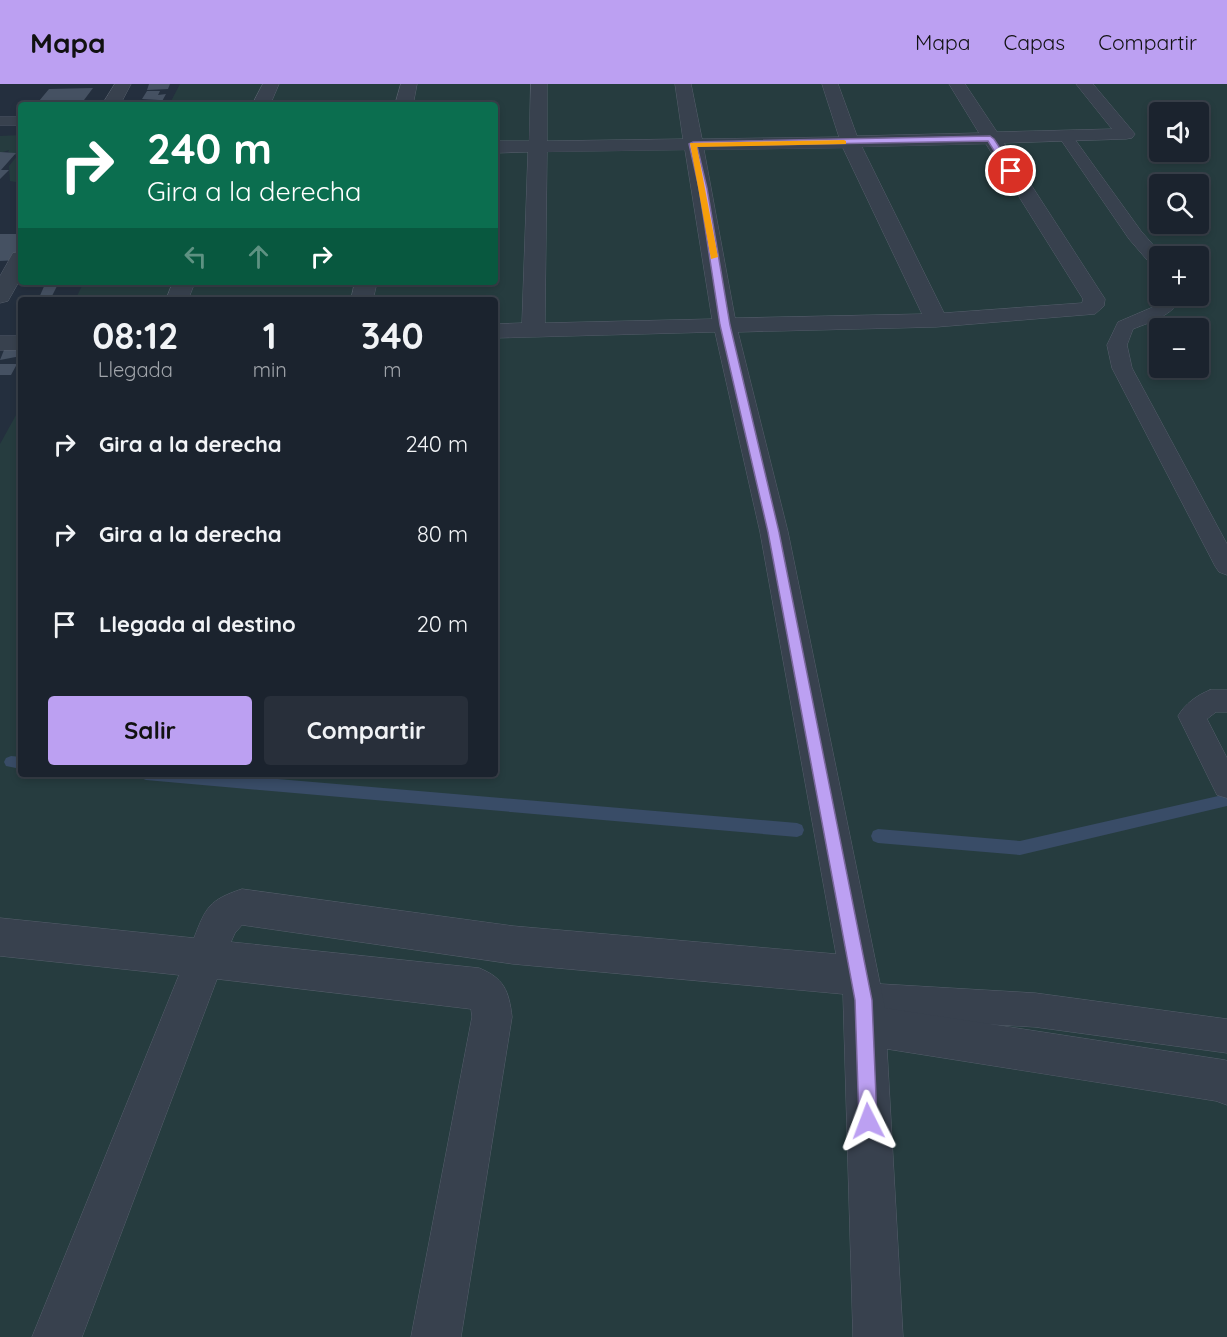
<!DOCTYPE html>
<html lang="es">
<head>
<meta charset="utf-8">
<style>
  body { margin:0; font-family:Quicksand,sans-serif; background:#282f3a; color:#f1f3f6; height:100vh; display:flex; flex-direction:column; font-size:22px; white-space:nowrap }
  * { box-sizing:border-box; margin:0 }
  p { font-size:20px; color:#a0a4aa }
  .icon { flex:none; width:33px; height:33px; fill:none; stroke:currentColor; stroke-width:2; stroke-linecap:round; stroke-linejoin:round }
  .map { position:relative; flex:1; overflow:hidden }
  .side { position:absolute; left:18px; top:213px; width:480px; height:480px; display:flex; flex-direction:column; background:#1b232e; border-radius:6px; box-shadow:0 3px 9px #0003,0 0 0 2px #39404a }
  .side>* { flex:none }
  .top-card { position:absolute; left:18px; top:18px; width:480px; height:183px; border-radius:6px; box-shadow:0 3px 9px #0003,0 0 0 2px #39404a; background:#0b6e4f; color:#fff; overflow:hidden }
  .buttons { position:absolute; left:1149px; top:18px; display:grid; gap:12px }
  .buttons a { display:grid; place-items:center; width:60px; height:60px; border-radius:6px; background:#1b232e; box-shadow:0 3px 9px #0003,0 0 0 2px #39404a; font-size:30px }
  .pin { position:absolute; display:grid; place-items:center; width:51px; height:51px; color:#fff; margin:-26px; border:3px solid #fff; border-radius:50%; box-shadow:0 2px 6px #0007 }
  .me { position:absolute; width:66px; margin:-33px; rotate:357deg; stroke-linejoin:round; filter:drop-shadow(0 0 4px #0008) }
  .turn { display:flex; align-items:center; gap:21px; height:126px; padding:0 30px; font-size:27px }
  .turn .icon { width:78px; height:78px; stroke-width:2.5 }
  .turn b { display:block; font-size:42px; line-height:51px }
  .lanes { display:flex; align-items:center; height:57px; padding:0 30px; background:#0003; justify-content:center; gap:30px; direction:ltr }
  .lanes .off { opacity:.35 }
  .eta { display:flex; justify-content:space-evenly; align-items:center; height:102px; text-align:center }
  .eta b { font-size:36px; font-weight:700; line-height:42px }
  .primary-button { display:flex; gap:12px; margin-top:auto; padding:12px 30px }
  .primary-button a { flex:1; height:69px; border-radius:6px; background:#bca0f2; color:#111; font-size:24px; font-weight:700; line-height:69px; text-align:center }
  .primary-button a+a { background:#282f3a; color:#f1f3f6 }
  ul { padding:0; list-style:none }
  li { display:flex; align-items:center; gap:18px; height:90px; padding:0 30px }
  li div { flex:1 }
  li b { display:block; font-size:22px }
  li em { font-style:normal }
  header { display:flex; align-items:center; gap:36px; box-sizing:border-box; height:84px; padding:0 30px; background:#bca0f2; color:#111 }
  header strong { font-size:28px }
  nav { display:flex; gap:33px; margin-inline-start:auto; font-size:21px }
  .map>svg:first-child { display:block }
  .green { fill:#263c3f; fill-rule:evenodd }
  .lines { fill:none; stroke-linecap:round; stroke-linejoin:round }
  .stream { fill:#394c67; fill-rule:evenodd }
  .building { fill:#455162 }
  .service-casing { stroke:#565f6c; stroke-width:1 }
  .minor-casing { stroke:#565f6c; stroke-width:1 }
  .service { fill:#38414e; fill-rule:evenodd }
  .minor { fill:#38414e; fill-rule:evenodd }
  .route { fill:#bca0f2; stroke:#7a689d; stroke-width:1.5 }
  .slow { fill:#f59e0b }
</style>
</head>
<body>
<header>
<strong>Mapa</strong>
<nav><a>Mapa</a><a>Capas</a><a>Compartir</a></nav>
</header>
<div class="map">
<svg width="1227" height="1253" viewBox="0 0 1227 1253">
  <rect width="100%" height="100%" fill="#242f3e"/>
  <path class="green" d="M180 0H1227V1253H0V360L21 322V690H495V216H75L84 198H495V21H169ZM1160 28H1198V68H1160ZM1160 100H1198V140H1160ZM1160 172H1198V212H1160ZM1160 244H1198V284H1160Z
    M21 51V99L10 97 9 82 17 72 8 68 9 66 0 69V52Z"/>
  <g class="lines">
    <path class="stream" d="M11 672 21 673V685L6 682 4 678 6 674Z
      M139 690H218L797 739 802 741 804 746 802 751 797 753 146 696 141 694Z
      M1227 710V722L1020 771 878 759 873 757 871 752 873 747 878 745 1020 757Z"/>
  </g>
  <path class="building" d="M149 0H170L168 5 147 6Z
    M93 4 84 16 39 17 49 5Z
    M147 7H160L158 11 166 10 160 21H139L142 16 159 15H142Z
    M0 68 16 69 1 86H9L0 95Z
    M0 150H21L19 176 0 177Z
    M46 198H59L50 216H38Z
    M6 261H21V272L0 276Z
    M0 280H17L11 291H0Z"/>
  <g class="lines">
    <g class="service-casing">
      <path id="service" d="M0 33H21V41H0Z
        M1066 49 1071 50 1141 147 1163 172H1160V185L1154 184 1129 155 1059 53Z
        M1165 212H1183C1172 232 1153 237 1133 245L1127 261 1132 284 1227 460V491L1219 488 1215 482 1112 284 1107 261 1118 238 1153 223Z
        M1210 606H1227V628H1216L1207 635 1227 674V714L1217 711 1178 632C1185 620 1197 611 1210 606Z
        M864 899 1035 909 1227 935V969L1035 943 864 933 852 928 847 916 852 904Z"/>
    </g>
    <g class="minor-casing">
      <path id="minor" d="M115 0H131L120 21H102Z
        M263 0H279L270 21H252Z
        M401 0H417L413 21H395Z
        M531 0H547V57L683 55 675 0H691L702 55 839 53 822 0H838L857 52 979 49 949 0H965L997 48 1112 45 1076 0H1093L1135 50 1132 54 1126 55 1004 59 1105 215 1104 222 1095 230 936 243 738 248 788 448 885 924 1225 976 1227 977V1021L1216 1017 887 965 903 1253H853L843 910 513 880 242 841 235 849 231 858 479 884C504 894 509 907 512 933L461 1253H411L472 933 471 925 217 895 82 1253H32L179 891 0 872V834L194 854C206 823 209 816 242 805L513 842 836 870 760 448 715 248 495 254V240L522 239 528 68 495 69V57H529ZM986 60 1083 215 1082 219 944 229 862 63ZM843 64 922 230 735 234 704 66ZM685 66 712 235 545 239 547 68Z
        M21 168V194L8 217 0 219V192L13 169Z
        M173 198H195L188 216H166Z
        M355 198H377L373 216H351Z
        M0 252H21V266H0Z"/>
    </g>
    <use href="#service" class="service"/>
    <use href="#minor" class="minor"/>
  </g>
  <path class="route" d="M990 52 994 55 1015 87 1013 89H1008L988 57 697 62 707 104 730 241 779 448 872 916 877 1037 874 1044 868 1046 862 1044 859 1037 855 916 768 448 720 241 699 104 689 60 693 58Z"/>
  <path class="slow" d="M844 56 846 57V60L697 63 718 173 711 175 690 59Z"/>
</svg>
<div class="buttons">
<a><svg class="icon" aria-label="sound" viewBox="0 0 24 24"><path d="M4 9h4l5-4v14l-5-4H4zM17 9q2 3 0 6"/></svg></a>
<a><svg class="icon" aria-label="search" viewBox="0 0 24 24"><circle cx="10" cy="10" r="6"/><path d="M15 15l6 6"/></svg></a>
<a>+</a>
<a>−</a>
</div>
<div class="pin" style="left:1011px;top:87px;background:#d93025"><svg class="icon" aria-label="arrive" viewBox="0 0 24 24"><path d="M6 21V4h12l-3 4 3 4H6"/></svg></div>
<svg class="me" style="left:868px;top:1037px" viewBox="-20 -20 40 40"><path d="M0-17L14 15 0 8-14 15z" fill="#bca0f2" stroke="#fff" stroke-width="4"/></svg>
<div class="top-card">
<div class="turn"><svg class="icon" aria-label="right" viewBox="0 0 24 24"><path d="M7 20v-9h11M14 6l5 5-5 5"/></svg><div><b>240 m</b>Gira a la derecha</div></div>
<div class="lanes"><svg class="icon off" aria-label="left" viewBox="0 0 24 24"><path d="M17 20v-9H6M10 6l-5 5 5 5"/></svg><svg class="icon off" aria-label="ahead" viewBox="0 0 24 24"><path d="M12 20V5M6 11l6-6 6 6"/></svg><svg class="icon" aria-label="right" viewBox="0 0 24 24"><path d="M7 20v-9h11M14 6l5 5-5 5"/></svg></div>
</div>
<section class="side">
<div class="eta">
<div><b>08:12</b><p>Llegada</p></div>
<div><b>1</b><p>min</p></div>
<div><b>340</b><p>m</p></div>
</div>
<ul>
<li><svg class="icon" aria-label="right" viewBox="0 0 24 24"><path d="M7 20v-9h11M14 6l5 5-5 5"/></svg><div><b>Gira a la derecha</b></div><em>240 m</em></li>
<li><svg class="icon" aria-label="right" viewBox="0 0 24 24"><path d="M7 20v-9h11M14 6l5 5-5 5"/></svg><div><b>Gira a la derecha</b></div><em>80 m</em></li>
<li><svg class="icon" aria-label="arrive" viewBox="0 0 24 24"><path d="M6 21V4h12l-3 4 3 4H6"/></svg><div><b>Llegada al destino</b></div><em>20 m</em></li>
</ul>
<div class="primary-button"><a>Salir</a><a>Compartir</a></div>
</section>
</div>
</body>
</html>
